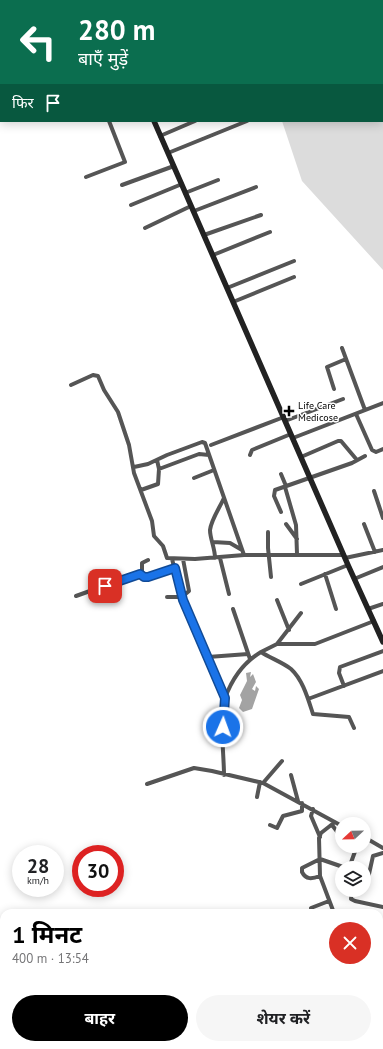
<!DOCTYPE html>
<html lang="hi">
<head>
<meta charset="utf-8">
<style>
  body { margin:0; font-family:"PT Sans","Noto Sans Devanagari",sans-serif; background:#f6f6f6; color:#202124; height:100vh; display:flex; flex-direction:column; font-size:15px; white-space:nowrap }
  * { box-sizing:border-box; margin:0 }
  p { font-size:13px; color:#757577 }
  .icon { flex:none; width:22px; height:22px; fill:none; stroke:currentColor; stroke-width:2; stroke-linecap:round; stroke-linejoin:round }
  .map { position:relative; flex:1; overflow:hidden }
  .sheet { position:absolute; left:0px; top:909px; width:383px; height:140px; display:flex; flex-direction:column; background:#fff; border-radius:12px 12px 0 0; box-shadow:0 2px 10px #0003 }
  .sheet>* { flex:none }
  .hud { position:absolute; left:0px; top:0px; width:383px; height:122px; box-shadow:0 2px 10px #0003; background:#0b6e4f; color:#fff; overflow:hidden }
  .needle { width:26px; rotate:248deg }
  .tools { position:absolute; left:335px; top:817px; display:grid; gap:8px }
  .tools a { display:grid; place-items:center; width:36px; height:36px; border-radius:50%; background:#fff; box-shadow:0 2px 10px #0003; font-size:20px }
  .speed { position:absolute; left:12px; top:845px; display:flex; gap:8px; font-size:20px; font-weight:700; text-align:center }
  .speed>* { display:grid; place-content:center; width:52px; height:52px; border-radius:50%; background:#fff; box-shadow:0 2px 10px #0003; line-height:1 }
  .speed small { font-size:10px; font-weight:400 }
  .speed .limit { border:6px solid #d22; background:#fff; color:#111 }
  .pin { position:absolute; display:grid; place-items:center; width:34px; height:34px; color:#fff; margin:-17px; border-radius:8px; box-shadow:0 2px 6px #0006 }
  .me { position:absolute; width:44px; margin:-22px; rotate:2deg; stroke-linejoin:round; filter:drop-shadow(0 0 3px #0008) }
  .turn { display:flex; align-items:center; gap:14px; height:84px; padding:0 12px; font-size:18px }
  .turn .icon { width:52px; height:52px; stroke-width:2.5 }
  .turn b { display:block; font-size:28px; line-height:34px }
  .then { display:flex; align-items:center; height:38px; padding:0 12px; background:#0003; gap:8px; font-size:15px }
  .round { display:grid; place-items:center; flex:none; width:42px; height:42px; border-radius:21px; background:#f6f6f6 }
  .head { display:flex; align-items:center; justify-content:space-between; height:68px; padding:0 12px }
  h1 { font-size:24px; font-weight:700; line-height:30px; color:#000 }
  .action { display:flex; gap:8px; margin-top:auto; padding:8px 12px }
  .action a { flex:1; height:46px; border-radius:24px; background:#000; color:#fff; font-size:16px; font-weight:700; line-height:46px; text-align:center }
  .action a+a { background:#f6f6f6; color:#202124 }
  .map>svg:first-child { display:block }
  .green { fill:#dcdcdc }
  .water { fill:#a3a3a3 }
  .lines { fill:none; stroke-linecap:round; stroke-linejoin:round }
  .street { stroke:#555; stroke-width:4 }
  .secondary { stroke:#222; stroke-width:5.5 }
  .route-casing { stroke:#114b97; stroke-width:10 }
  .route { stroke:#1a73e8; stroke-width:7 }
  .poi-dot { fill:#000; stroke:#fff; stroke-width:1.5 }
  .labels { text-anchor:middle; dominant-baseline:central; stroke-width:3; stroke-linejoin:round; paint-order:stroke }
  .poi-label { font-size:10px; fill:#000; stroke:#fff; text-anchor:start }
</style>
</head>
<body>
<div class="map">
<svg width="383" height="1049" viewBox="0 0 383 1049">
  <rect width="100%" height="100%" fill="#fff"/>
  <path class="green" d="M245 0H383V270L302 181 282 121H382V1Z"/>
  <path class="water" d="M251 672 250 677 253 674 256 682 252 689 255 691 256 686 259 689 252 709 243 712 239 708 242 700 240 695 247 681 246 673Z"/>
  <g class="lines">
    <path class="street" d="M219 0V1
      M199 1 211 0
      M160 136 195 121
      M168 153 247 121
      M86 177 125 162 109 121
      M122 185 174 166
      M185 193 218 180
      M131 205 182 184
      M194 211 256 187
      M145 228 191 206
      M204 235 261 215
      M213 255 270 232
      M227 288 294 261
      M233 302 294 277
      M342 348 365 410
      M71 385 93 375 98 376 104 390 118 412 129 445 134 473 152 521 154 536 163 546 167 558 195 559 244 555H344
      M334 389 327 367 346 359
      M356 414 372 450 376 452 383 449
      M285 421 343 399
      M293 438 383 403
      M211 445 284 417
      M250 455 252 450 291 434
      M301 457 338 441H341L357 460
      M134 467 148 464 167 455 202 442 205 443 244 555
      M159 469 199 454 209 455
      M281 474 286 486
      M194 478 214 470
      M285 487 296 525 297 554
      M141 490 158 484 159 469 157 460
      M374 491 383 518
      M281 512 274 496 275 490 352 463 365 456
      M286 524 297 539
      M364 524 375 552
      M268 532V548L271 577
      M213 542 230 543 242 550
      M215 558C215 548 210 539 210 530 211 520 220 507 224 498
      M220 558 229 594
      M345 558 383 550
      M172 559 182 597 189 591 183 559
      M142 574V563L148 560
      M325 574 336 609
      M354 579 383 567
      M301 584 348 565
      M76 596 140 573 144 577H147L175 568
      M167 597H182L225 698
      M277 600 289 630
      M233 609 250 659
      M368 609 383 604
      M277 644H315L374 621
      M261 652 277 644 301 613
      M208 657 248 654
      M344 686 339 673 340 667 383 651
      M308 699 383 671
      M224 775C224 755 219 715 225 698 232 679 244 662 261 652 270 658 282 662 291 669 303 680 308 699 313 714L349 717 354 728
      M291 775 298 801
      M263 783 282 761
      M147 784 194 768 212 771 263 783 342 826
      M257 797 260 782
      M313 809 311 816 320 837
      M270 825 277 828 283 816 302 811V803
      M332 825 342 838
      M364 837 383 848
      M320 859 302 868V872C306 880 312 879 320 876
      M320 859 346 868
      M349 868 357 846
      M364 874H369L373 856 383 853
      M352 890 351 899 355 901 383 907
      M312 913 311 908 329 901
      M334 913 320 876 319 838 321 833 335 822"/>
    <path class="secondary" d="M125 0V1
      M154 121 348 565 383 642
      M379 1034 383 1032
      M334 1049 346 1045"/>
  </g>
  <g class="lines">
    <g class="route-casing">
      <path id="route" d="M105 586 140 574 144 577H148L175 568 183 600 225 698 223 727"/>
    </g>
    <use href="#route" class="route"/>
  </g>
  <path class="poi-dot" d="M287 405h4v4h4v4h-4v4h-4v-4h-4v-4h4z"/>
  <g class="labels">
    <g class="poi-label">
      <text x="298" y="405">Life Care<tspan x="298" dy="12">Medicose</tspan></text>
    </g>
  </g>
</svg>
<div class="tools">
<a><svg class="needle" viewBox="-14 -14 28 28"><path d="M0-13l5 13h-10z" fill="#e53935"/><path d="M0 13l5-13h-10z" fill="#757577"/></svg></a>
<a><svg class="icon" aria-label="layers" viewBox="0 0 24 24"><path d="M12 4l9 5-9 5-9-5zM3 14l9 5 9-5"/></svg></a>
</div>
<div class="speed"><div>28<small>km/h</small></div><div class="limit">30</div></div>
<div class="pin" style="left:105px;top:586px;background:#d93025"><svg class="icon" aria-label="arrive" viewBox="0 0 24 24"><path d="M6 21V4h12l-3 4 3 4H6"/></svg></div>
<svg class="me" style="left:223px;top:727px" viewBox="-20 -20 40 40"><circle r="17" fill="#1a73e8" stroke="#fff" stroke-width="3"/><path d="M0-11L8 9 0 5-8 9z" fill="#fff"/></svg>
<div class="hud">
<div class="turn"><svg class="icon" aria-label="left" viewBox="0 0 24 24"><path d="M17 20v-9H6M10 6l-5 5 5 5"/></svg><div><b>280 m</b>बाएँ मुड़ें</div></div>
<div class="then">फिर<svg class="icon" aria-label="arrive" viewBox="0 0 24 24"><path d="M6 21V4h12l-3 4 3 4H6"/></svg></div>
</div>
<section class="sheet">
<div class="head"><div><h1>1 मिनट</h1><p>400 m · 13:54</p></div><a class="round" style="background:#d93025;color:#fff"><svg class="icon" aria-label="close" viewBox="0 0 24 24"><path d="M6 6l12 12M18 6L6 18"/></svg></a></div>
<div class="action"><a>बाहर</a><a>शेयर करें</a></div>
</section>
</div>
</body>
</html>
